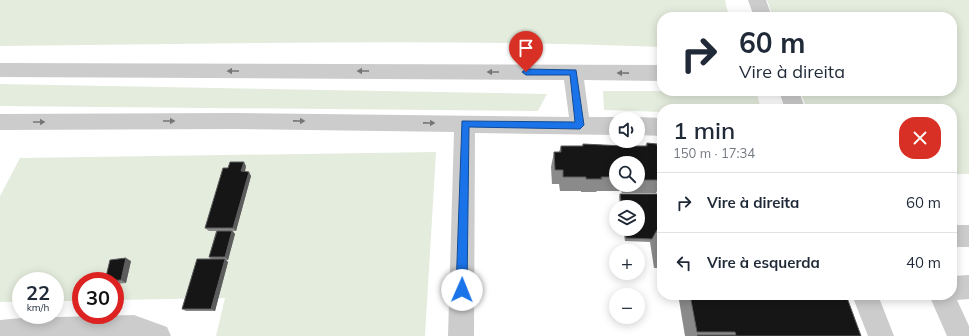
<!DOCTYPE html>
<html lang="pt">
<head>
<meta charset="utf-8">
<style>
  body { margin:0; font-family:Mulish,sans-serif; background:#f2f2f3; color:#1f2937; height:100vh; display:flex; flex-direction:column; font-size:15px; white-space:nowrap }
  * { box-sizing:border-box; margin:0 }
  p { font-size:13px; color:#747a83 }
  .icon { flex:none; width:22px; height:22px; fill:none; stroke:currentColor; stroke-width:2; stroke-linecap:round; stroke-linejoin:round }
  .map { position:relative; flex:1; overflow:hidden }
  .drawer { position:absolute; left:657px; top:104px; width:300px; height:196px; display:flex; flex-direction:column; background:#fff; border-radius:16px; box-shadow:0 2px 10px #0003 }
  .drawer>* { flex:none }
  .hud { position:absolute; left:657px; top:12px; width:300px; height:84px; border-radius:16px; box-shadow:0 2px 10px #0003; background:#fff; color:#1f2937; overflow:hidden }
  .fabs { position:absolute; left:609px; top:112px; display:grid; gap:8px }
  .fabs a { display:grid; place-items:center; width:36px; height:36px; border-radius:50%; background:#fff; box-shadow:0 2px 10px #0003; font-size:20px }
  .speed { position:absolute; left:12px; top:272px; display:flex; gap:8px; font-size:20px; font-weight:700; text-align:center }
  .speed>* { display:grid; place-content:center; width:52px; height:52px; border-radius:50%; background:#fff; box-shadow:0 2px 10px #0003; line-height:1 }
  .speed small { font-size:10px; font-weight:400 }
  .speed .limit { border:6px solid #d22; background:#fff; color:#111 }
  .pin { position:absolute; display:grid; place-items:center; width:34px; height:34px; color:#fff; margin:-41px -17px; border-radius:50% 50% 50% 0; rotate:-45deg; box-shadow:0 0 4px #0007 }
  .pin .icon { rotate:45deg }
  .me { position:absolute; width:44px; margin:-22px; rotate:1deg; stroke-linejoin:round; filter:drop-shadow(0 0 3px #0008) }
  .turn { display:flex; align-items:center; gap:14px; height:84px; padding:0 16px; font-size:18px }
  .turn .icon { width:52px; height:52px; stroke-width:2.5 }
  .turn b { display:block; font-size:28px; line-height:34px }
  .round { display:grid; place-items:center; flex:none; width:42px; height:42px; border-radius:16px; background:#f2f2f3 }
  .overview { display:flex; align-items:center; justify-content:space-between; height:68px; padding:0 16px }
  h1 { font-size:24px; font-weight:600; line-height:30px }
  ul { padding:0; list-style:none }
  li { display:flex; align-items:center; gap:12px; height:60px; padding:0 16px; border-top:1px solid #e0e1e3 }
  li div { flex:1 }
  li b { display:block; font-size:15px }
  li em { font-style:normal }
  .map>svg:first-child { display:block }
  .green { fill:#e4ecdd }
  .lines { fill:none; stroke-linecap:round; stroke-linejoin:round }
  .minor { fill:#ccc; fill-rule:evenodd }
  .wall { fill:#8a8a8a; fill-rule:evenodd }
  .shaded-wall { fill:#5c5c5c }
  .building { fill:#161616; stroke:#5c5c5c }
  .oneway { fill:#767676 }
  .route { fill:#1a73e8; stroke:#114b97 }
</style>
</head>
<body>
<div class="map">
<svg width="969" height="336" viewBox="0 0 969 336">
  <rect width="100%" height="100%" fill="#fff"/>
  <path class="green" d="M0 0H725L729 17H662V47C441 38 221 44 0 46Z
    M767 0H969V174H952V109H807L800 91H952V17H773Z
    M0 84 547 94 538 111 0 106Z
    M603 91H756L761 109H662V112L604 110Z
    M436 152 425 336H216L225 298 115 300V281H81V301H55V281H21V302H0V196L20 158Z"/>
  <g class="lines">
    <path class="minor" d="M748 0H766L772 17H754Z
      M0 63 662 65V81L584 80 589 117H616L621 119H616V135L475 133 474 336H448L454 132 234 129 0 130V114L234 113 569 117 564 80 0 77Z
      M779 91H799L805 109H785Z
      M638 117 662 118V136L638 135V119H633Z
      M952 225H969V247H952Z
      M969 275V299L957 300 969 326V336H947L929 295H952V276Z
      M852 295H878L894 336H868Z
      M134 315 167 327 171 336H0V320L21 318Z"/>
  </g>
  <path class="wall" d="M623 143 633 146H645L647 143 657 146H662V191H657L656 193H622L621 191H597L596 192H581V191H560L559 184H552L551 167 554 152H559L561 146H582L583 144 622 146ZM616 163H638V185H616Z
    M246 166 245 172 251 176 236 231H233L235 234 228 260H226L228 262 215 311H186L182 309 211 259 209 257 216 231H209L205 228Z
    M620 194H662V268H654L650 242 625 241 623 229H638V207H620L619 197Z
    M131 261 126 283 115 284V281Z
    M674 295H846L861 336H685L679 300H675Z"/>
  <path class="shaded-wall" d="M244 162 246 166 244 174 241 171Z
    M249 172 251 176 236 231 233 228Z
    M232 231 235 234 228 260 225 257Z
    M126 258 131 261 126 283 121 280Z
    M225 259 228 262 215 311 211 309Z"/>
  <path class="building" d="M623 143H633V146H647V143L657 144V146H662V180H638V163H616V177H601L602 179H586V177H563V170H555L554 152H561V146H583V144L623 146Z
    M230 162H244L241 171 249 172 233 228H205L223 168H228Z
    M620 194H662V230H657L652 239 626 238 625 229H638V207H622Z
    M657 230H662V255Z
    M217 231H232L225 257H209Z
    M126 258 121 280 105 281 110 260Z
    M197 259H225L211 309H182Z
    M690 295H846L861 336H698L697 335H736L735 332H697Z"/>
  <defs><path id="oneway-solid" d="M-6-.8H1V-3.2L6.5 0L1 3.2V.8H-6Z"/></defs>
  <g class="oneway">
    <use href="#oneway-solid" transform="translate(233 71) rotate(-180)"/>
    <use href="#oneway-solid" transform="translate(363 71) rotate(-180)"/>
    <use href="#oneway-solid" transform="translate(493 72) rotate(-180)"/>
    <use href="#oneway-solid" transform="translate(623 73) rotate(-179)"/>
    <use href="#oneway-solid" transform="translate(169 121)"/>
    <use href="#oneway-solid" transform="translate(299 121) rotate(1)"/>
    <use href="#oneway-solid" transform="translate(39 122)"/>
    <use href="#oneway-solid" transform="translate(429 123) rotate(1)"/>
  </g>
  <path class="route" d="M526 69 576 70 584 125 580 129 469 127 467 290 465 294 462 295 458 294 456 290 462 121 575 122 570 75H526L522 72Z"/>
</svg>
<div class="fabs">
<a><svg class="icon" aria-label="sound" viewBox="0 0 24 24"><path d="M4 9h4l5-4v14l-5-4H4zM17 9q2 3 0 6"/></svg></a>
<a><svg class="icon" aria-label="search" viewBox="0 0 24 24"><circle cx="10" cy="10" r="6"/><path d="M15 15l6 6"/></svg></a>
<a><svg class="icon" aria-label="layers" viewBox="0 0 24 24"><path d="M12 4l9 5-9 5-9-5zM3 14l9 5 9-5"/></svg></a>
<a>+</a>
<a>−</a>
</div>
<div class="speed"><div>22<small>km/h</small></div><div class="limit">30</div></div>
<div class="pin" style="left:526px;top:72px;background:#d93025"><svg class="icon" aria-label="arrive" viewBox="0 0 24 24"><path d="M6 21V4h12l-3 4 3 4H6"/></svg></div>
<svg class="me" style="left:462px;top:290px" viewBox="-20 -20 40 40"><circle r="19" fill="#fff"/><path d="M0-13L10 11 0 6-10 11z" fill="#1a73e8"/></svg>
<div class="hud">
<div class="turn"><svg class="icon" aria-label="right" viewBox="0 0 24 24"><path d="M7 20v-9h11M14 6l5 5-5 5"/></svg><div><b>60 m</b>Vire à direita</div></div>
</div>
<section class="drawer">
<div class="overview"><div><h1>1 min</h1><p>150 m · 17:34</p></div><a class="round" style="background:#d93025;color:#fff"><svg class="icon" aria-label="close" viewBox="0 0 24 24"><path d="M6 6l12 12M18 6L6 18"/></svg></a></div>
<ul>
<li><svg class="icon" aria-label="right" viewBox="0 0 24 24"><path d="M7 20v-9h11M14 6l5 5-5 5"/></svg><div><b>Vire à direita</b></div><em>60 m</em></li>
<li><svg class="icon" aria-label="left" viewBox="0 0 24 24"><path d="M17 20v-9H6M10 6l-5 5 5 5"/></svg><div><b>Vire à esquerda</b></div><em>40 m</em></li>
</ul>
</section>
</div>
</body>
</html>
